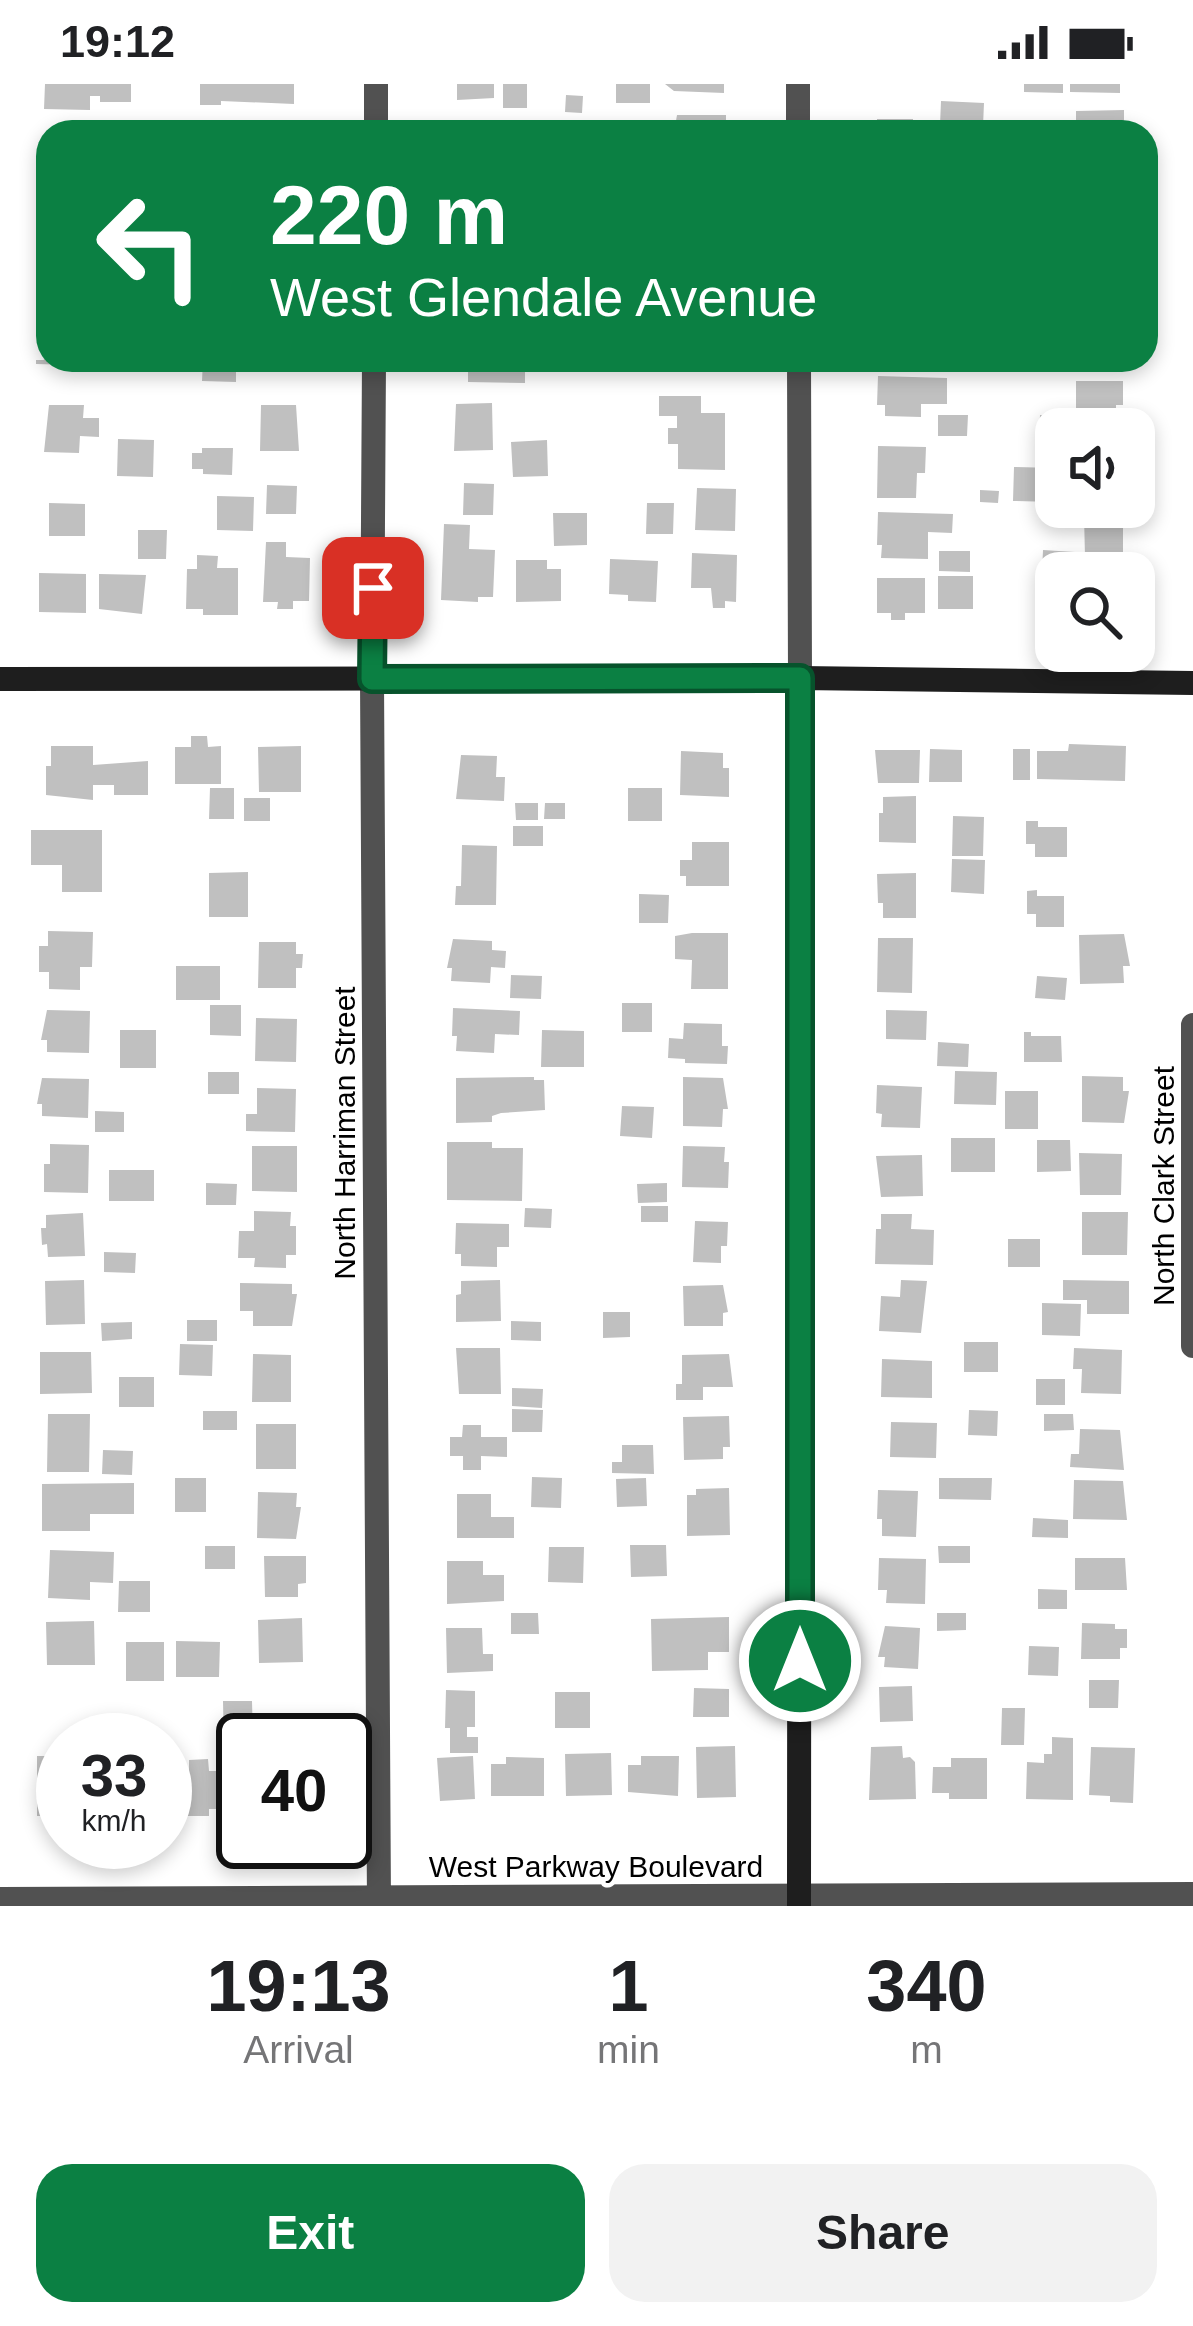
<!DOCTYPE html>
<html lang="en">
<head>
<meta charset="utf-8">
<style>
  body { margin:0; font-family:Arial,sans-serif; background:#f2f2f2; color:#202124; height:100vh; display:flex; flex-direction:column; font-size:45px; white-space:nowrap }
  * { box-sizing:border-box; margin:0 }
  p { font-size:39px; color:#757577 }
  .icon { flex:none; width:66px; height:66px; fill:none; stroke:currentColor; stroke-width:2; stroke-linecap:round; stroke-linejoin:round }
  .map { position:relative; height:1822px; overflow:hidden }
  .panel { display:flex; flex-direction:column; background:#fff; flex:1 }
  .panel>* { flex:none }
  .banner { position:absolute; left:36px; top:36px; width:1122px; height:252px; border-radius:36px; box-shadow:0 6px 18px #0003; background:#0b8043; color:#fff; overflow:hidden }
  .tools { position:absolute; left:1035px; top:324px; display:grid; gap:24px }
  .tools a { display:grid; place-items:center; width:120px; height:120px; border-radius:24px; background:#fff; box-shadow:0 6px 18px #0003; font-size:60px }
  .speed { position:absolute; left:36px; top:1629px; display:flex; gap:24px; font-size:60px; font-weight:700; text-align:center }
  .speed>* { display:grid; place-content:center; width:156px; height:156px; border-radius:50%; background:#fff; box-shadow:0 6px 18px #0003; line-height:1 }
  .speed small { font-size:30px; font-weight:400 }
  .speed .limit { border:6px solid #111; border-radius:18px; background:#fff; color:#111 }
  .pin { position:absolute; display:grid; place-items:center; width:102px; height:102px; color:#fff; margin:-51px; border-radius:24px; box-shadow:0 6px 18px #0006 }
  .me { position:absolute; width:132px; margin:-66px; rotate:0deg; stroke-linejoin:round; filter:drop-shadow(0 0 9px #0008) }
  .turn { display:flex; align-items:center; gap:42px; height:252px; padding:0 36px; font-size:54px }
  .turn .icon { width:156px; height:156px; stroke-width:2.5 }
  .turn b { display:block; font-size:84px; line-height:102px }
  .eta { display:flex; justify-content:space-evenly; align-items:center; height:204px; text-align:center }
  .eta b { font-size:72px; font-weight:600; line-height:84px }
  .primary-button { display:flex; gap:24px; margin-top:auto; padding:24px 36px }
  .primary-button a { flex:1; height:138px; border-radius:36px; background:#0b8043; color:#fff; font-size:48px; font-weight:600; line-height:138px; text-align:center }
  .primary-button a+a { background:#f2f2f2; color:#202124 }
  .status { display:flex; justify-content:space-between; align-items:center; height:84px; padding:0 60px; background:#fff; direction:ltr }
  .status svg { height:33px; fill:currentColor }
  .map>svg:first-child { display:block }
  .building { fill:#c0c0c0 }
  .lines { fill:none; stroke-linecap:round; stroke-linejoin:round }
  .street { stroke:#515151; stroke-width:24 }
  .secondary { stroke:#1e1e1e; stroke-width:24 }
  .route-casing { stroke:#07532c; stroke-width:30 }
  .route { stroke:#0b8043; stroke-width:21 }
  .labels { text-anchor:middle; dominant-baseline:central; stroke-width:9; stroke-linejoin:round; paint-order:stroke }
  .street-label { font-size:30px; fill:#000; stroke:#fff }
</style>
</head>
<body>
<div class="status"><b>19:12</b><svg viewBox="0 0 49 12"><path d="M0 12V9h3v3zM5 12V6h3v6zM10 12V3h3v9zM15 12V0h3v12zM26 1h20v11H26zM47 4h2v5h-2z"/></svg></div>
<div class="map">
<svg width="1193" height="1822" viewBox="0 0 1193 1822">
  <rect width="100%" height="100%" fill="#fff"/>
  <path class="building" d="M45 0H131V18H100V12H90V26L44 25Z
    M200 0H294V20L221 17V21H200Z
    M457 0H494V14L457 16Z
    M503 0H527V24H503Z
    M616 0H650V19H616Z
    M665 0H724V9L674 7Z
    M1024 0H1063V9L1024 8Z
    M1070 0H1120V9L1070 8Z
    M566 11 583 12 582 29 565 28Z
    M941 17 984 19 983 42 940 41Z
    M1124 26V48H1076V27Z
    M677 31H726V48H674Z
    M877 35H913V48H877Z
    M249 43H296V48H249Z
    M40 252 48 253V276H108V282L36 280V276H44Z
    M203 276H236V298L202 297Z
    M468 276H525V299L468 298Z
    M676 276H724V288H676Z
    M939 276H969V285L939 284Z
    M1014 276H1055L1054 288 1014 287Z
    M878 292 947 294V320H921V333L885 332V321H877Z
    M1076 297H1123V321H1116V337L1076 336Z
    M659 312H701V329H725V386L678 385V360H668V344H677V332H659Z
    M492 319 493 366 454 367 456 320Z
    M49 321H84L83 334H99V353L80 352 79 369 44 368Z
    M261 321H296L299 367H260Z
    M938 331H968L967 352H938Z
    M1040 331H1067L1066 345H1056V353L1039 352Z
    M118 355 154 356 153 393 117 392Z
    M547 356 548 392 513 393 511 358Z
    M878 362 926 363 925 389H917L916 414H877Z
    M202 364H233L232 391 203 390V385H192V369H202Z
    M1014 383 1055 384 1054 418 1013 417Z
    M464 399 494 400 493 431H463Z
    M267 401 297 402 296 430H266Z
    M697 404 736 405 735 447 695 446Z
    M980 406 999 407 998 419 980 418Z
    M217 412 254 413 253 447 217 446Z
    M49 419 85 420V452H49Z
    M647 419H674L673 450H646Z
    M878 428 953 430 952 449 928 448V475L881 474 882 461H877Z
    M553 429H587V461L554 462Z
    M1123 430V473H1085L1084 431Z
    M444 440 470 441 469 465 495 466 493 513H478V518L441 516Z
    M138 446H167L166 475H138Z
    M266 458H286V473L310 474 309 517H293V525H277L278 518H263Z
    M1043 466 1075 468 1073 489H1042Z
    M939 467H970V488L939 487Z
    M692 469 737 471 736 518 725 517V524H713L711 504H691Z
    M197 471 218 472 217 484H238V531H203V525H186L187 485H197Z
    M610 475 658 477 656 518 628 517V511L609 510Z
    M516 476H547V485H561V517L516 518Z
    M39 489 86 490V529L39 528Z
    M99 490 146 491 142 530 99 525Z
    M938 492H973V525H938Z
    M877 494H925V529H905V536H891V529H877Z
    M191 652H207L208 663 221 662V700H175V663H191Z
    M1069 660 1126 662 1125 697 1037 695V667H1068Z
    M51 662H93V681L148 677V711H114V701H93V716L46 711V682H51Z
    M301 662V708H259L258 663Z
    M930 665 962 666V698H929Z
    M1013 665H1030V696H1013Z
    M875 666H920L919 699H878Z
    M681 667 723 669V684H729V713L680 711Z
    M461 671 497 672 496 693H505L504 717 456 715Z
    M210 704H234V735H209Z
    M628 704H662V737H628Z
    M916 712V759L879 758V729H883V713Z
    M244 714H270V737H244Z
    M515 719H538V736H516Z
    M545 719H565V735H544Z
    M953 732 984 733 983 772H952Z
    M1026 737H1038V743H1067V773H1035V760H1026Z
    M513 742H543V762H513Z
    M31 746H102V808H62V781H31Z
    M692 758H729V802H686V792H680V776H692Z
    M462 761 497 762 496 821H455L456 802H461Z
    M952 775 985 776 984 810 951 808Z
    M248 788V833H209V789Z
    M916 789V834H883V819H878L877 790Z
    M1037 806V812H1064V843H1036V830H1027V807Z
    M639 810 669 811 668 839H639Z
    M48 847 93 848 92 883H80V906L49 905V888H39V862H48Z
    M692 849H728V905H691L692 876 675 875V852Z
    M1124 850 1130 882H1123L1124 899 1080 900 1079 851Z
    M878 854H913L912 909 877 908Z
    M453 855 492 857V866L506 867 505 884 491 883 490 899 451 897 452 884H447Z
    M259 858H296V870H303L302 884H296V904H258Z
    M176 882H220V916H176Z
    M511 891 542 892 541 915 510 914Z
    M1037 892 1067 894 1065 916 1035 914Z
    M622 919H652V948H622Z
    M210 921H241V952L210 951Z
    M453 924 520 927 519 951 495 950 494 969 456 967 457 952H452Z
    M47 926 90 927 89 969 47 968V956H41Z
    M886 926 927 927 926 956 886 955Z
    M256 934 297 935 296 978 255 977Z
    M684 939 722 940V962H728L727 980 685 979V975L668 974 669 954 683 955Z
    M120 946H156V984H120Z
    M542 946 584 947V983H541Z
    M1024 948H1031V952H1061L1062 978H1024Z
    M938 958 969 960 968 983 937 982Z
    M955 987 997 988 996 1021 954 1020Z
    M208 988H239V1010H208Z
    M1082 992 1123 993V1007H1129L1124 1039 1082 1038Z
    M534 993V996H544L545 1026 501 1029 492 1032V1038L456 1039V994Z
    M683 993 723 994 728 1025H723L722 1043 683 1042Z
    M42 994 89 995 88 1034 42 1032V1020H37Z
    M877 1001 922 1003 920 1044 881 1043 882 1030 876 1029Z
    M257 1004 296 1005 295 1048 246 1047V1030H257Z
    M1005 1007H1038V1045H1005Z
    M622 1022 654 1023 652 1054 620 1052Z
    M95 1027 124 1028V1048H95Z
    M951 1054H995V1088H951Z
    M1037 1056H1070L1071 1087 1037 1088Z
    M447 1058H492V1064H523L522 1117 447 1116Z
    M50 1060 89 1061 88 1109 44 1108V1080H50Z
    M252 1062H297V1108L252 1107Z
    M683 1062 725 1063 724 1078H729L728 1104 682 1103Z
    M1079 1069 1122 1070 1121 1111H1080Z
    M922 1071 923 1112 881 1113 876 1072Z
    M109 1086H154V1117H109Z
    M206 1099 237 1100 236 1121H206Z
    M667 1099V1118L638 1119 637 1100Z
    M641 1122H668V1138H641Z
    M525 1124 552 1125 551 1144 524 1143Z
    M254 1127 291 1128 290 1142H296V1171H286V1184L254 1183 255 1174H238L239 1147H254Z
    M1082 1128H1128L1127 1171H1082Z
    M83 1129 85 1172 48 1173 47 1160 42 1161 41 1144H46V1131Z
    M881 1130H912L911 1145 934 1146 933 1181 875 1180 876 1145H881Z
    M695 1137 728 1138 727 1162H721V1179L693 1178Z
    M456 1139 509 1140V1163H497V1183L461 1182V1170H455Z
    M1008 1155H1040V1183H1008Z
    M104 1168 136 1169 135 1189 104 1188Z
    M84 1196 85 1240 46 1241 45 1197Z
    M500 1196 501 1237 456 1238V1211L461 1210V1197Z
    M901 1196 927 1197 921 1249 879 1247 881 1212 900 1213Z
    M1063 1196 1129 1197V1230H1087V1216H1063Z
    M240 1199 292 1200V1210H297L292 1242H253V1227H240Z
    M723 1201 728 1228 723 1229V1242H684L683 1202Z
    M1042 1219 1081 1220 1080 1252 1042 1251Z
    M603 1228H630V1253L603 1254Z
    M187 1236H217V1257H187Z
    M511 1237 541 1238V1257L511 1256Z
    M132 1238V1255L102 1257 101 1239Z
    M964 1258H998V1288H964Z
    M180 1260 213 1261 212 1292 179 1291Z
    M456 1264H500L501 1310H459Z
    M1074 1264 1122 1266 1121 1310 1081 1309 1082 1285H1073Z
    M40 1268H91L92 1309 40 1310Z
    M253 1270 291 1271V1318H252Z
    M729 1270 733 1303H703V1316H676V1300H682V1271Z
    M882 1275 932 1277V1314L881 1313Z
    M119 1293H154V1323H119Z
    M1036 1295H1065V1321H1036Z
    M512 1304 543 1305 542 1324 512 1322Z
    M512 1325 543 1326 542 1348H512Z
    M969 1326 998 1327 997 1352 968 1351Z
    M203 1327H237V1346H203Z
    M48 1330H90L89 1388H47Z
    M1044 1330H1073L1074 1346 1044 1347Z
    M729 1332 730 1363H723V1375L684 1376 683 1333Z
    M891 1338 937 1339 936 1374 890 1373Z
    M256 1340H296V1385H256Z
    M463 1341H481V1353H507V1373L481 1372V1386H463V1372H450V1353H462Z
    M1080 1345 1120 1346 1124 1386 1070 1383 1071 1370H1079Z
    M622 1361H653L654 1390 612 1389V1378H622Z
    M103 1366 133 1367 132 1391 102 1390Z
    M532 1393 562 1394 561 1424 531 1423Z
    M175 1394H206V1428H175Z
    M646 1394 647 1422 617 1423 616 1395Z
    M939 1394H992L991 1416 939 1415Z
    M1074 1396 1123 1397 1127 1436 1073 1435Z
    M134 1399V1430H90V1447H42V1400Z
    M729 1404 730 1451 687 1452V1411H696V1405Z
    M878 1406 918 1407 916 1453 882 1452V1435H877Z
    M258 1408 297 1409 296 1423H301L296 1455 257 1454Z
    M457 1410H491V1433H514V1454H457Z
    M1033 1434 1068 1436V1454L1032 1453Z
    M630 1461H666L667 1492 631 1493Z
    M205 1462H235V1485H205Z
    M938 1462H970V1479H939Z
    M549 1463H584L583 1499 548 1498Z
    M50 1466 114 1468 113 1499 90 1498V1516L48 1514Z
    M264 1472H306V1499L298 1500V1513H265Z
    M879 1474 926 1475 925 1520 886 1519 887 1506H878Z
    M1075 1474H1125L1127 1506H1075Z
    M447 1477H483V1491H504V1517L447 1520Z
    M119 1497H150V1528H118Z
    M1038 1505 1067 1506V1525H1038Z
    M511 1529H538L539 1550H511Z
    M937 1529H966V1546L937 1547Z
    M729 1533V1568H708V1586L652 1587 651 1535Z
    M302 1534 303 1578 259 1579 258 1536Z
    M94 1537 95 1581H47L46 1538Z
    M1082 1539 1115 1540V1545H1127V1564H1120V1575H1081Z
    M885 1542 920 1544 918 1585 884 1583 885 1573H878Z
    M446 1544H482L483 1570H493V1587L447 1589Z
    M176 1557 220 1558 219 1593H176Z
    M126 1558H164V1597H126Z
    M1029 1562 1059 1563 1058 1592 1028 1591Z
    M1089 1596H1119L1118 1624H1089Z
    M912 1602 913 1637 880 1638 879 1603Z
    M694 1604 729 1605V1633H693Z
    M446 1606 475 1607V1643H467V1653H478V1669H450V1644H445Z
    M555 1608H590V1644H555Z
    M223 1617H252L253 1656H243V1665H224Z
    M1002 1624H1025L1024 1661H1001Z
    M1052 1653 1073 1654V1716L1026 1715 1027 1678 1044 1679V1670H1052Z
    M735 1662 736 1713 697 1714 696 1663Z
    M902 1662 903 1674 910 1673 915 1678 916 1715 869 1716 871 1663Z
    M1091 1663 1135 1664 1133 1719 1110 1718V1712L1089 1711Z
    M611 1669 612 1711 566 1712 565 1670Z
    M37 1672H62L63 1728H54V1732H37Z
    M473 1672 475 1715 440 1717 437 1674Z
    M641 1672H679L678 1712 628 1708V1681H641Z
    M506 1673 544 1674V1712H491V1680H506Z
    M951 1674H987V1715H949V1709H932L933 1683H951Z
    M208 1675 209 1687H227V1725H209V1732H178V1686H189V1676Z"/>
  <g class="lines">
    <path class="street" d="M798 0V48
      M376 48V0
      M374 276 372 595 379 1822
      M799 276 800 594
      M1193 941V1262
      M0 1815 1193 1810"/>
    <path class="secondary" d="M0 595 800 594 1193 599
      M799 1822 800 594"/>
  </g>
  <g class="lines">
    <g class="route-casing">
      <path id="route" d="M373 504 372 595 800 594V1577"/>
    </g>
    <use href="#route" class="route"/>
  </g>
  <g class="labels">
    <g class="street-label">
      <text transform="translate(344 1049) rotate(-90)">North Harriman Street</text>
      <text transform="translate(1163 1102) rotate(-90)">North Clark Street</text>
      <text x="596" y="1782">West Parkway Boulevard</text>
    </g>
  </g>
</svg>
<div class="tools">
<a><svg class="icon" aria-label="sound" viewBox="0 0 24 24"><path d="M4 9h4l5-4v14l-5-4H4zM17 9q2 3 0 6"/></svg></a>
<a><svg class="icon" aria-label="search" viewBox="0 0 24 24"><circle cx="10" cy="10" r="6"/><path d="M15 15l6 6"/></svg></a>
</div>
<div class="speed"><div>33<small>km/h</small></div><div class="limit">40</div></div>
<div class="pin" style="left:373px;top:504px;background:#d93025"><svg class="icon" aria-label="arrive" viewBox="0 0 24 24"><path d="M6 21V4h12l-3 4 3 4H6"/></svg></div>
<svg class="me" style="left:800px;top:1577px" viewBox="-20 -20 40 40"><circle r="17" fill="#0b8043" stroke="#fff" stroke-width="3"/><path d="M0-11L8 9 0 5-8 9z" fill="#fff"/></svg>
<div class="banner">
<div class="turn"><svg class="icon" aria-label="left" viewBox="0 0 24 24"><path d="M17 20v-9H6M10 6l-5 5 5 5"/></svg><div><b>220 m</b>West Glendale Avenue</div></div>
</div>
</div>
<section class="panel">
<div class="eta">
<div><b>19:13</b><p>Arrival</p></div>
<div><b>1</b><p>min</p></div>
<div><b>340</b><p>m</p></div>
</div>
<div class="primary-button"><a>Exit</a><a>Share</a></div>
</section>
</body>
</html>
